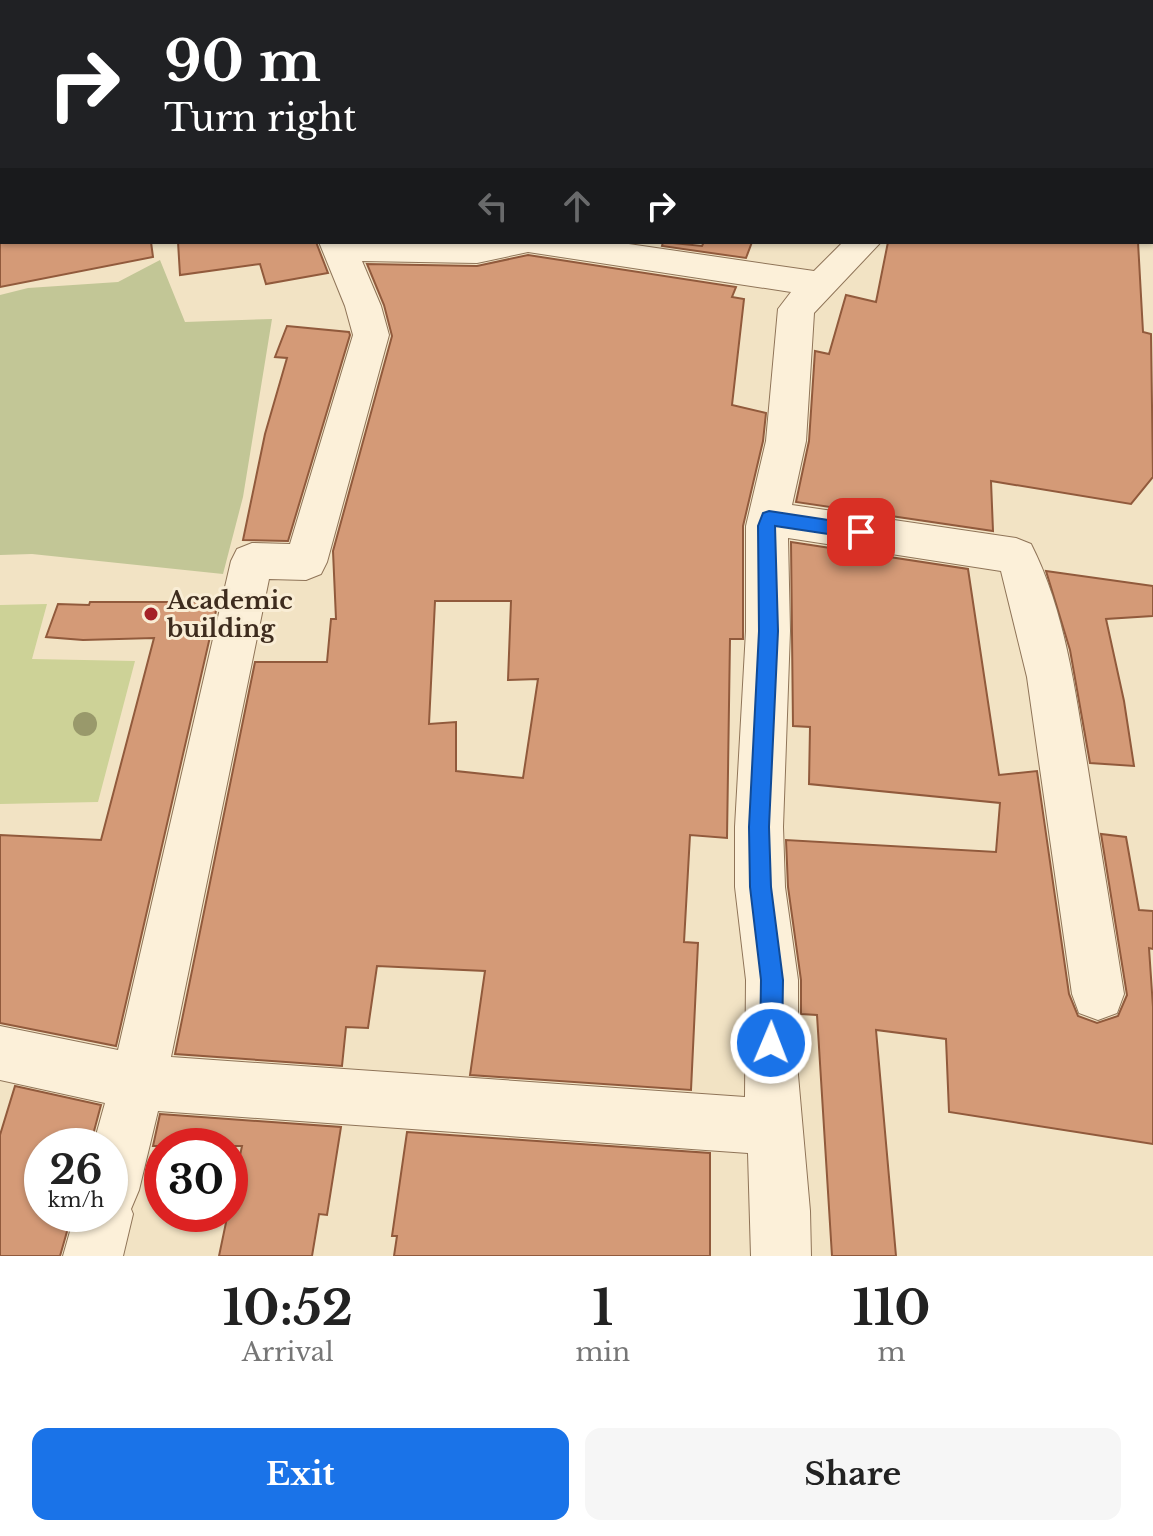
<!DOCTYPE html>
<html lang="en">
<head>
<meta charset="utf-8">
<style>
  body { margin:0; font-family:"Libre Baskerville",serif; background:#f6f6f6; color:#222; height:100vh; display:flex; flex-direction:column; font-size:30px; white-space:nowrap }
  * { box-sizing:border-box; margin:0 }
  p { font-size:26px; color:#767676 }
  .icon { flex:none; width:44px; height:44px; fill:none; stroke:currentColor; stroke-width:2; stroke-linecap:round; stroke-linejoin:round }
  .map { position:relative; height:1256px; overflow:hidden }
  .details { display:flex; flex-direction:column; background:#fff; flex:1 }
  .details>* { flex:none }
  .banner { position:absolute; left:0px; top:0px; width:1154px; height:244px; box-shadow:0 2px 6px #0004; background:#202124; color:#fff; overflow:hidden }
  .speed { position:absolute; left:24px; top:1128px; display:flex; gap:16px; font-size:40px; font-weight:700; text-align:center }
  .speed>* { display:grid; place-content:center; width:104px; height:104px; border-radius:50%; background:#fff; box-shadow:0 2px 6px #0004; line-height:1 }
  .speed small { font-size:20px; font-weight:400 }
  .speed .limit { border:12px solid #d22; background:#fff; color:#111 }
  .pin { position:absolute; display:grid; place-items:center; width:68px; height:68px; color:#fff; margin:-34px; border-radius:16px; box-shadow:0 4px 12px #0006 }
  .me { position:absolute; width:88px; margin:-44px; rotate:1deg; stroke-linejoin:round; filter:drop-shadow(0 0 6px #0008) }
  .turn { display:flex; align-items:center; gap:28px; height:168px; padding:0 32px; font-size:36px }
  .turn .icon { width:104px; height:104px; stroke-width:2.5 }
  .turn b { display:block; font-size:56px; line-height:68px }
  .lanes { display:flex; align-items:center; height:76px; padding:0 32px; background:#0003; justify-content:center; gap:40px; direction:ltr }
  .lanes .off { opacity:.35 }
  .eta { display:flex; justify-content:space-evenly; align-items:center; height:136px; text-align:center }
  .eta b { font-size:48px; font-weight:800; line-height:56px }
  .cta { display:flex; gap:16px; margin-top:auto; padding:16px 32px }
  .cta a { flex:1; height:92px; border-radius:16px; background:#1a73e8; color:#fff; font-size:32px; font-weight:800; line-height:92px; text-align:center }
  .cta a+a { background:#f6f6f6; color:#222 }
  .map>svg:first-child { display:block }
  .green { fill:#cdd297 }
  .cemetery { fill:#c2c696 }
  .building { fill:#d49a77; stroke:#915a3c; stroke-width:2; fill-rule:evenodd }
  .lines { fill:none; stroke-linecap:round; stroke-linejoin:round }
  .street-casing { stroke:#8f7458; stroke-width:2 }
  .primary-casing { stroke:#5d422d; stroke-width:2 }
  .highway-casing { stroke:#5d422d; stroke-width:2 }
  .street { fill:#fcf0d9; fill-rule:evenodd }
  .primary { fill:#f8d799; fill-rule:evenodd }
  .highway { fill:#e99f4e; fill-rule:evenodd }
  .tree { fill:#99996b }
  .route { fill:#1a73e8; stroke:#114b97; stroke-width:2 }
  .poi-dot { fill:#a52228; stroke:#f9edd5; stroke-width:3 }
  .labels { text-anchor:middle; dominant-baseline:central; stroke-width:6; stroke-linejoin:round; paint-order:stroke }
  .poi-label { font-size:24px; font-weight:bold; fill:#3e2c1e; stroke:#f9edd5; text-anchor:start }
</style>
</head>
<body>
<div class="map">
<svg width="1153" height="1256" viewBox="0 0 1153 1256">
  <rect width="100%" height="100%" fill="#f2e3c4"/>
  <path class="green" d="M47 604 32 659 135 661 98 802 0 804V605Z"/>
  <path class="cemetery" d="M160 260 185 322 272 319 243 497 223 574 32 554 0 555V295L28 288 118 282Z"/>
  <path class="building" d="M0 242H151L153 257 0 287Z
    M178 242H316L328 273 266 284 260 264 180 275Z
    M663 242 702 246 704 242H752L746 258 662 246Z
    M888 242H1138L1143 332 1151 334 1153 477 1131 504 991 481 993 531 796 502 809 441 815 351 829 354 846 295 876 302Z
    M528 255 736 287 732 297 744 299 732 405 766 413 763 441 743 526V639H730L727 838 690 835 684 942 698 943 691 1090 470 1075 485 971 377 966 368 1028 346 1027 342 1066 175 1054 255 662H327L331 619H336L333 551 392 336 384 305 367 264 477 266ZM435 601H511L508 680 538 679 523 778 456 771V722L429 724Z
    M287 326 349 332 350 335 288 541 243 540 265 434 287 358 275 357Z
    M791 542 968 569 999 775 1037 771 1069 994 1078 1016 1097 1023 1118 1016 1127 995 1101 834 1126 837 1139 910 1153 911V949L1149 948 1153 1007V1144L949 1112 946 1039 876 1030 896 1256H832L817 1015 801 1014V980L788 887 786 840 996 852 1000 803 809 784 810 727 793 726Z
    M1046 571 1153 586V616L1106 619 1124 701 1134 766 1090 763 1070 650Z
    M90 602H218L116 1046 0 1023V835L101 840 154 638 83 640 46 637 58 604 89 605Z
    M15 1086 101 1105 90 1146H42V1214H72L60 1256H0V1135Z
    M160 1114 341 1127 327 1215 319 1214 312 1256H219L242 1146H153Z
    M407 1132 710 1153V1256H394L397 1236H392Z"/>
  <g class="lines">
    <g class="street-casing">
      <path id="street" d="M319 242H615L814 271 843 242H881L814 313 806 441 792 505 1016 538 1031 544C1065 611 1075 689 1087 763 1099 840 1112 917 1124 994L1117 1013 1098 1020 1079 1013 1072 994 1027 677 1001 571 788 538 790 631 783 827 785 887 798 980V1075L810 1211 811 1256H751L748 1153 158 1111 139 1190 131 1209 133 1214 123 1256H63L75 1214H110V1146H93L105 1103 0 1080V1026L118 1050 231 561 237 549 252 543 290 544 353 335 345 306ZM528 252 791 292 778 309 766 441 746 526V631L735 827V887L746 980 745 1097 171 1057 269 579 306 580 321 574 327 562 389 335 381 306 362 261 477 263Z"/>
    </g>
    <g class="primary-casing">
      <path id="primary" d="M0 62H2L0 82Z
        M2 168V190L0 191V169Z"/>
    </g>
    <g class="highway-casing">
      <path id="highway" d="M2 46V65L0 66V47Z
        M2 187V209L0 210V188Z"/>
    </g>
    <use href="#street" class="street"/>
    <use href="#primary" class="primary"/>
    <use href="#highway" class="highway"/>
  </g>
  <circle class="tree" cx="85" cy="724" r="12"/>
  <path class="route" d="M769 511 861 525 870 532 861 539 775 526 778 631 769 827 771 887 783 980 782 1043 779 1051 771 1054 763 1051 760 1043 761 980 750 887 749 827 759 631 758 526 763 513Z"/>
  <circle class="poi-dot" cx="151" cy="614" r="8"/>
  <g class="labels">
    <g class="poi-label">
      <text x="167" y="600">Academic<tspan x="167" dy="28">building</tspan></text>
    </g>
  </g>
</svg>
<div class="speed"><div>26<small>km/h</small></div><div class="limit">30</div></div>
<div class="pin" style="left:861px;top:532px;background:#d93025"><svg class="icon" aria-label="arrive" viewBox="0 0 24 24"><path d="M6 21V4h12l-3 4 3 4H6"/></svg></div>
<svg class="me" style="left:771px;top:1043px" viewBox="-20 -20 40 40"><circle r="17" fill="#1a73e8" stroke="#fff" stroke-width="3"/><path d="M0-11L8 9 0 5-8 9z" fill="#fff"/></svg>
<div class="banner">
<div class="turn"><svg class="icon" aria-label="right" viewBox="0 0 24 24"><path d="M7 20v-9h11M14 6l5 5-5 5"/></svg><div><b>90 m</b>Turn right</div></div>
<div class="lanes"><svg class="icon off" aria-label="left" viewBox="0 0 24 24"><path d="M17 20v-9H6M10 6l-5 5 5 5"/></svg><svg class="icon off" aria-label="ahead" viewBox="0 0 24 24"><path d="M12 20V5M6 11l6-6 6 6"/></svg><svg class="icon" aria-label="right" viewBox="0 0 24 24"><path d="M7 20v-9h11M14 6l5 5-5 5"/></svg></div>
</div>
</div>
<section class="details">
<div class="eta">
<div><b>10:52</b><p>Arrival</p></div>
<div><b>1</b><p>min</p></div>
<div><b>110</b><p>m</p></div>
</div>
<div class="cta"><a>Exit</a><a>Share</a></div>
</section>
</body>
</html>
